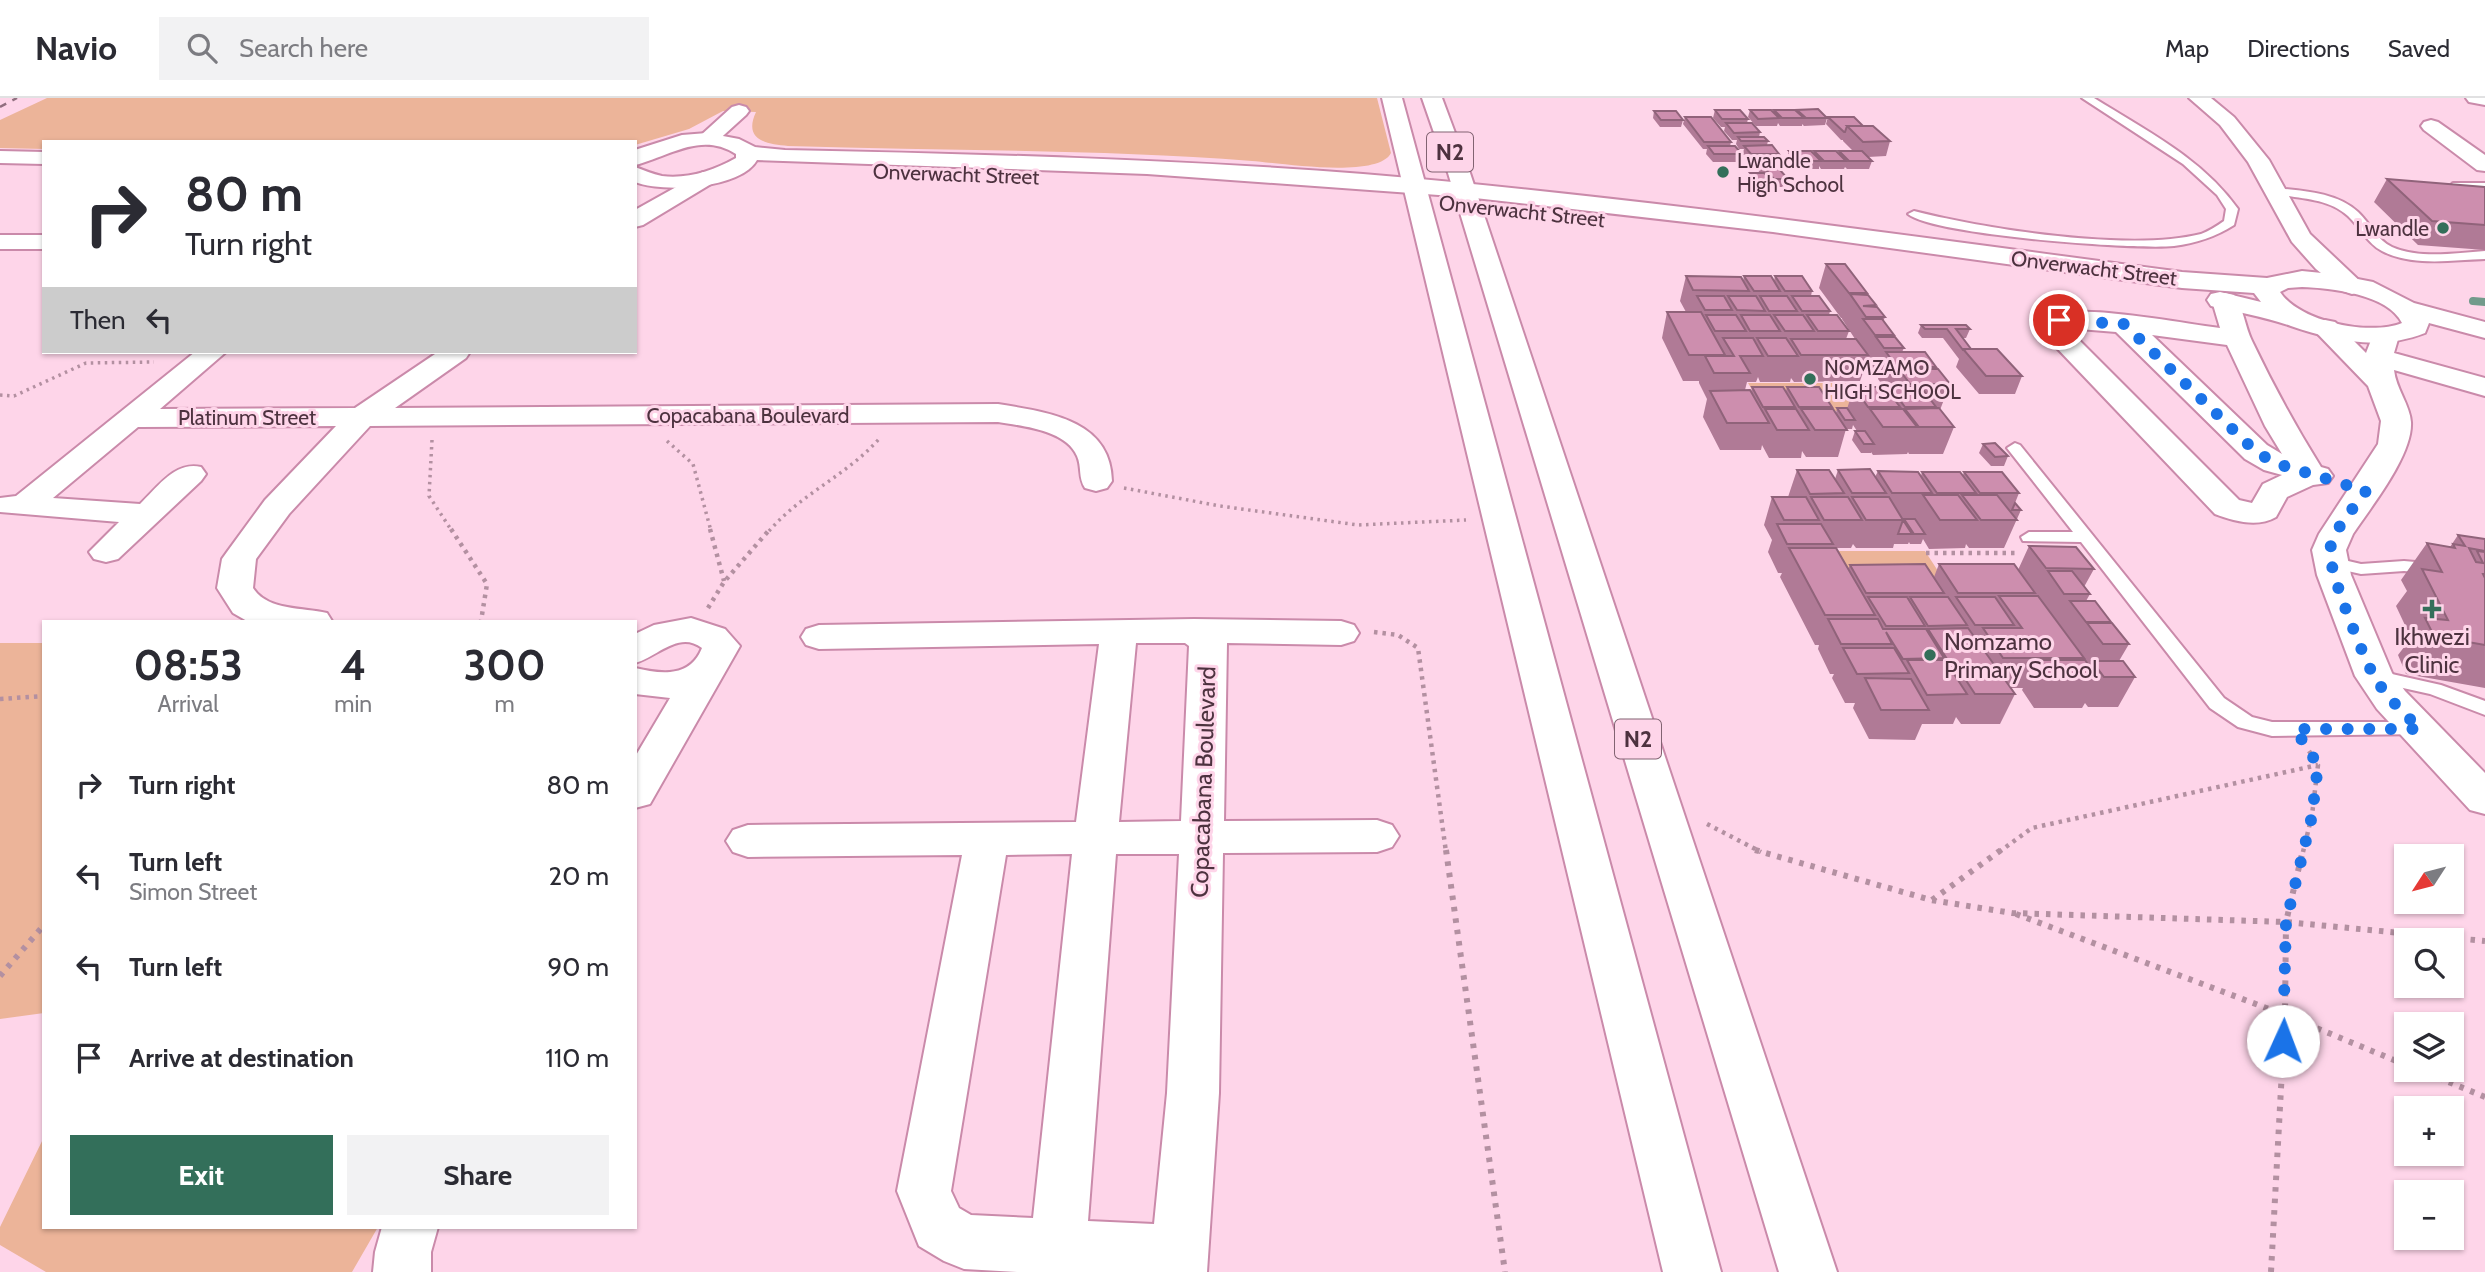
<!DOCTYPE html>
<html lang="en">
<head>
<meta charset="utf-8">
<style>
  body { margin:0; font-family:Cabin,sans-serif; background:#f2f2f3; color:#2b2b33; height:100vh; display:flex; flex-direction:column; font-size:26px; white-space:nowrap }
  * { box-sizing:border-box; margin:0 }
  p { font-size:23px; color:#7c7c81 }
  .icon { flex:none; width:38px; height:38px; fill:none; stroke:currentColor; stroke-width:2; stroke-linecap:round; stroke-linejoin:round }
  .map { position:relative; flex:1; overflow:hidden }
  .panel { position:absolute; left:42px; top:522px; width:595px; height:609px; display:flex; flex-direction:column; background:#fff; border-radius:0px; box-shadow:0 2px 5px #0004 }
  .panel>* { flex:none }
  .top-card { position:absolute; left:42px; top:42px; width:595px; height:214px; border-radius:0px; box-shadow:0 2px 5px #0004; background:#fff; color:#2b2b33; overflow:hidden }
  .needle { width:46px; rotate:234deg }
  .buttons { position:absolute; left:2394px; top:746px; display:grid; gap:14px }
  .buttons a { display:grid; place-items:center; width:70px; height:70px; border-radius:0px; background:#fff; box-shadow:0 2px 5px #0004; font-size:35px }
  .pin { position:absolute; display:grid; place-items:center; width:60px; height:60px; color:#fff; margin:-30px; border:4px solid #fff; border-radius:50%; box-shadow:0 2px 7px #0007 }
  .me { position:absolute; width:77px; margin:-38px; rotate:2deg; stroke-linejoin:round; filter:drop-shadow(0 0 5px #0008) }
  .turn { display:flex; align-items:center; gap:24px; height:147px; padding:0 28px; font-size:32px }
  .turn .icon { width:91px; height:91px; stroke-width:2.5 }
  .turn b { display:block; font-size:49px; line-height:60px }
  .then { display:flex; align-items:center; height:66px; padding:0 28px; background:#0003; gap:14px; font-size:26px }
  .eta { display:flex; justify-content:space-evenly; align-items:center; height:119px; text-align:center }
  .eta b { font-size:42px; font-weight:700; line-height:49px }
  .button { display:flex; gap:14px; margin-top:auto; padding:14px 28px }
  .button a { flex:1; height:80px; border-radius:0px; background:#336f5a; color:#fff; font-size:28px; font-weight:700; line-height:80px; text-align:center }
  .button a+a { background:#f2f2f3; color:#2b2b33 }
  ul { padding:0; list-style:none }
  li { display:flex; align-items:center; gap:21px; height:91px; padding:0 28px }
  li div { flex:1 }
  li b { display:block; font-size:26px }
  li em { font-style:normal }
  header { display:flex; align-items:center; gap:42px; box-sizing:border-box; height:98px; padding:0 35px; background:#fff; border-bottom:2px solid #e1e1e2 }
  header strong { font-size:33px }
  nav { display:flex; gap:38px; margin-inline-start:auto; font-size:24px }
  .search { width:490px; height:63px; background:#f2f2f3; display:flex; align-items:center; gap:18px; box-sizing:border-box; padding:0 24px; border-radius:0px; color:#7c7c81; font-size:26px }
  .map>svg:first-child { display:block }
  .green { fill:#ecb499 }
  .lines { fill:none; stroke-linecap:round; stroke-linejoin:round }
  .stream { stroke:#729a8b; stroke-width:8 }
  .lane-casing { stroke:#ca8aaa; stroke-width:4 }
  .street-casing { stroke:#ca8aaa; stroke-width:4 }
  .secondary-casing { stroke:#ca8aaa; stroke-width:4 }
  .highway-casing { stroke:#ca8aaa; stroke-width:4 }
  .path-far2 { stroke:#b390a1; stroke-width:3.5; stroke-dasharray:2.5 4.5; stroke-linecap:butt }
  .path-far1 { stroke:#b390a1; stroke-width:4.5; stroke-dasharray:3.5 5; stroke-linecap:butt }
  .path { stroke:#b390a1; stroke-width:6; stroke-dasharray:4.5 7; stroke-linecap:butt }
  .lane { fill:#fff; fill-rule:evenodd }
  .street { fill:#fff; fill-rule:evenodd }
  .secondary { fill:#fff; fill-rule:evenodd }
  .highway { fill:#fff; fill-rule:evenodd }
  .rail { stroke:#906f7f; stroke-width:2.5; stroke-dasharray:7 7; stroke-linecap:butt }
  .wall { fill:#b07a96; fill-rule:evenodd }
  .building { fill:#cd8eae; stroke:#90637a; stroke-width:2 }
  .route { stroke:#1a73e8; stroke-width:12; stroke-dasharray:0 21.6 }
  .poi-dot { fill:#336f5a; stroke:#fed5e9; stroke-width:2.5 }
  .labels { text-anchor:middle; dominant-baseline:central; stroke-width:6; stroke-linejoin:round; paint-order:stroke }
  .far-poi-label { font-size:21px; fill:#4d323f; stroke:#fed5e9; text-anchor:start }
  .far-street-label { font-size:21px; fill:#4d323f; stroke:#fed5e9 }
  .shield { fill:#fed5e9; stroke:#826372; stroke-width:2 }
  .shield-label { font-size:23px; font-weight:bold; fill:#4d323f }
  .poi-label { font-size:24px; fill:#4d323f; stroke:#fed5e9 }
  .street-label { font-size:24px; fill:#4d323f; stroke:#fed5e9 }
</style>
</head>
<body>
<header>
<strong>Navio</strong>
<div class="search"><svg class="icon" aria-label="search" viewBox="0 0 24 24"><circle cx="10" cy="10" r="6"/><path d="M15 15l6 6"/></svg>Search here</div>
<nav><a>Map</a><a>Directions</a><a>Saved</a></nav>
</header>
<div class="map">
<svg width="2485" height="1174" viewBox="0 0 2485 1174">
  <rect width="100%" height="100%" fill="#fed5e9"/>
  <path class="green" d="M47 0H1377L1391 55C1378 81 1279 65 1252 63 1098 51 943 53 788 48 766 46 743 42 756 14L723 13 689 31 635 47V44H44V51L0 50V22Z
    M1748 285H1863L1882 313H1765Z
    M1819 453H1925L1951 493H1841Z
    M0 545H44V915L0 921Z
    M44 1039V1129H378L352 1174H46L0 1147V1129Z"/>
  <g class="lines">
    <path class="stream" d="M2473 203 2485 204"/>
    <g class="lane-casing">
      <path id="lane" d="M2082 0H2094C2145 32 2202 60 2238 111L2234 127C2215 139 2196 145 2174 148 2134 152 1934 137 1908 116L1914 113C1985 131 2130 154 2201 136 2209 133 2217 128 2224 123L2226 111 2217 97 2183 66Z
        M2453 85H2485V91L2460 90 2452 98H2444L2442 96Z
        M2275 90C2303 93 2336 94 2358 114 2370 125 2377 142 2392 149 2419 161 2456 155 2485 153V161C2453 162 2412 169 2382 153 2368 146 2360 129 2348 118 2327 99 2298 101 2271 95V91Z
        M2015 345 2020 347 2224 600 2252 619 2272 624H2420L2427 626 2430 631 2427 636 2272 638 2238 629 2210 610 2081 444 2023 443 2021 439 2029 434H2073L2007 350Z
        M2331 459 2361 466 2404 463 2485 470V480L2404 473 2361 476 2325 468 2322 464 2325 460Z
        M2374 572 2441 587 2485 603V617L2430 596 2367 582 2364 578 2367 574Z"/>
    </g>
    <g class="street-casing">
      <path id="street" d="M2189 0H2211L2234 19 2269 62 2310 136 2365 188 2361 193 2352 196 2343 193 2316 171 2292 144 2248 64 2220 27Z
        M2466 0H2485V7L2469 4Z
        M739 7 746 9 749 13 746 17 714 46H700L697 42 700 38 732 9Z
        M2431 22 2438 24 2485 57V73L2477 72 2424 32 2421 28 2424 24Z
        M703 74 711 76 714 81 711 86 643 127 635 129V112Z
        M0 137H44V151H0Z
        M2225 195 2234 197C2244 211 2245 229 2252 243 2273 287 2296 329 2321 369L2328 371 2333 378 2328 385 2313 387 2287 399 2276 419C2257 430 2234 423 2215 416L2034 226 2041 217C2085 206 2173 224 2220 230L2212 203 2216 197ZM2067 230 2116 234 2245 361 2264 372 2282 377 2263 386 2252 405 2239 402ZM2152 237 2227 247 2265 328 2282 356 2267 347Z
        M2325 222 2335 224 2366 255 2375 232 2385 230 2395 232 2399 238 2394 255 2485 280V298L2394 272C2396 291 2410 307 2411 324 2413 357 2371 409 2353 436L2346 452 2351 477 2392 575 2405 593 2485 675V716L2470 712 2377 611 2355 578 2317 477 2312 452 2319 436 2378 346 2381 323 2368 288 2312 230 2315 224Z
        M195 254H226L160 311 355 310 438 254H470L466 260 395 310 998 306C1046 314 1111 321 1112 383L1107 390 1096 393 1085 390C1078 380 1082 369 1077 358 1066 332 1022 328 998 324L370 328 289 416 256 461 253 490C268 513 302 509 327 515L332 523H247L233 515 217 490 222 461 227 454 265 402 336 328 138 329 53 400 140 406C158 389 175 363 201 369L206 376 201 383 118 461 106 464 94 461 89 454 119 424 0 414V400L16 398Z
        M691 520 725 531 740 548 650 706 635 710V659L670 600 635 596V570C661 576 690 580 702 550 679 532 657 559 635 565V536L654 527Z
        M1194 521 1341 523 1354 527 1359 535 1354 543 1341 547 1227 545 1224 723 1377 722 1392 727 1399 738 1392 749 1377 754 1223 755 1219 995 1207 1174H1017L964 1171 944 1163 919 1148 897 1093 962 757 748 759 733 754 726 743 733 732 748 727 1076 724 1099 546 819 551 806 547 801 539 806 531 819 527ZM1136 545H1185L1189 548 1181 723 1119 724ZM1072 756 1033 1120 971 1117 959 1110 951 1093 1006 757ZM1116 756H1179L1167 995 1154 1126 1088 1123Z
        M382 1129H438L431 1154V1174H373L375 1154Z"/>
    </g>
    <g class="secondary-casing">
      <path id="secondary" d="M707 35 739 41 755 49 785 52C978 56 1171 61 1363 76 1637 99 1909 138 2182 174L2267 180 2302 173 2332 176 2373 184 2414 205 2485 224V240L2429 225 2425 235C2379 253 2335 243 2291 228 2265 219 2237 214 2211 208L2207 202 2211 196 2220 194 2261 204 2254 195 2182 190 1773 134 1466 99 1147 76 757 62C741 91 663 95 635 84V69C644 72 652 76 662 78 688 81 713 73 736 60V56C701 33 668 59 635 67V52L638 51 682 37ZM2302 189C2331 190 2388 196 2402 225 2370 238 2300 224 2280 194L2288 190Z
        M0 53 44 54V66L0 65Z"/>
    </g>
    <g class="highway-casing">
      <path id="highway" d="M1382 0H1402L1721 1174H1663Z
        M1422 0H1442L1470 75 1837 1174H1779L1448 75Z"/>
    </g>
    <path class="path-far2" d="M0 297 14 298 86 265 154 264
      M432 342 429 398 452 433
      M667 343 693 366 711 433
      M1124 390 1220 408 1358 427 1466 422
      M769 433C802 395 846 378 879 341"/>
    <path class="path-far1" d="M451 431 487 486 481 523
      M710 431 724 483
      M1926 455H2016
      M708 510 724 484 770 431
      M1374 534 1398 537 1418 550 1446 754
      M0 601 44 598
      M1707 726 1761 754
      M1999 754 2032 730 2318 667
      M2303 754 2312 717 2318 667 2309 653"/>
    <path class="path" d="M1446 752 1505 1174
      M1755 752 1931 802 2012 815 2286 824 2485 843
      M1932 802 2001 752
      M2016 816 2285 917 2406 967
      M0 878 44 827
      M2417 971 2485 999
      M2271 1174 2285 917 2286 824 2303 752"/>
    <use href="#lane" class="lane"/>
    <use href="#street" class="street"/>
    <use href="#secondary" class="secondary"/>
    <use href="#highway" class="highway"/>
    <path class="rail" d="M0 9 17 0"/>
  </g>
  <path class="wall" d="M1715 12 1748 21 1747 25 1760 34 1759 39 1768 43 1767 47 1779 56 1777 63H1749L1743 55 1744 51H1739L1736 46 1737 42H1732L1724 33 1725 29H1721L1713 20Z
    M1750 12 1773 14 1774 12 1797 13V12L1827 20 1825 27 1804 28 1802 26V28H1780L1778 25 1777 28H1756L1748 19Z
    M1654 13 1683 22 1681 29H1660L1653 20Z
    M1685 19 1731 44 1730 48 1742 56 1740 64H1713L1706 56 1707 51H1703L1683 26Z
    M1828 19 1863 28 1890 43 1886 58 1868 59 1872 63 1869 71H1847L1845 69 1844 71H1821L1819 68V71H1796L1787 61 1789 53 1814 56V53L1839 55V53H1853L1843 43V42H1841L1826 26Z
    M1759 64 1788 81 1786 89H1772L1769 86 1768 89H1754L1748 83 1750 75H1760L1757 71Z
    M2387 81 2485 89V152L2418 147 2374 104Z
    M1826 166 1867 195V197L1876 207 1875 209 1885 219 1883 224 1894 237 1893 239 1904 250 1902 254 1936 269V271L1950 286 1940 312 1954 329 1943 356H1909L1908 354 1907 356 1873 357 1871 354V355H1861L1852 342 1855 333H1857L1853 327 1852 331H1846L1838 359H1806L1802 353 1801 360H1769L1762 347 1761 352H1720L1703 319 1707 301 1699 285V283H1683L1662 240 1667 214H1686L1680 203 1686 178 1743 183 1744 178 1774 183 1775 178 1812 193 1811 198 1830 213 1829 217 1849 233 1846 241H1855L1842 221V220H1841L1819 190ZM1867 263H1868L1867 265 1875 276H1879L1878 281 1884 289H1854L1847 311 1837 310 1836 315 1819 289H1787L1786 293 1752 289 1751 294 1745 292 1747 284H1756L1758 279 1760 284H1790L1791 280 1794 284 1860 283Z
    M1921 227 1970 231 1966 240H1963L1971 251 2022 278 2015 296H1979L1956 269 1959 261 1943 240H1922L1918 235Z
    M1983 346 2008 358 2004 368H1991L1979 355Z
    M1797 372 1835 381 1838 372 1875 379 1878 373 1921 378 1922 374 1963 377 1964 374 2019 395 2015 405 2021 412 2004 450H1969L1966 446 1965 450 1929 451 1923 441 1921 446H1910L1909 444 1908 446H1894L1893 450H1856L1853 446 1851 450H1837L1848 471 1850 467 1934 479 1939 466 2018 472 2029 448 2094 471 2084 489 2090 496 2086 503 2111 524 2110 525 2129 546 2119 563 2135 579 2118 609H2088L2085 605 2082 610H2034L2022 592 2023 590H2011L2015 596 2000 626H1961L1956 619 1953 626H1922L1915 642 1869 641 1853 610 1855 605H1845L1832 580 1834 576H1830L1818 551 1819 547H1815L1780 479 1782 475H1778L1768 454 1772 442 1764 427 1772 399H1788Z
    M2458 437 2485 441V590L2406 576 2398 557 2411 540 2396 508 2407 493 2401 482 2427 445 2450 449Z"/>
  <path class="building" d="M1818 11 1827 20H1806L1797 12Z
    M1715 12H1740L1748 21H1722Z
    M1750 12H1771L1779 20 1758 21Z
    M1774 12H1795L1804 20H1782Z
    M1654 13H1676L1683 22H1661Z
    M1685 19H1711L1731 44H1704Z
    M1828 19H1854L1863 28H1847L1845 34H1844Z
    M1726 25H1752L1760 34 1734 35Z
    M1847 28H1873L1890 43 1863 44Z
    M1738 39H1764L1768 43H1741Z
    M1772 47 1779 56H1751L1744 48Z
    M1708 48H1735L1742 56H1714Z
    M1789 53H1811L1821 63H1798Z
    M1814 53H1836L1846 63H1824Z
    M1839 53H1862L1872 63H1849Z
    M1759 64H1773L1788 81H1774Z
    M1750 75H1764L1770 81 1756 82Z
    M2387 81 2485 89V127L2432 123Z
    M1826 166H1845L1867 195H1849Z
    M1686 178 1741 179 1749 193 1693 192Z
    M1744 178H1771L1780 193H1754Z
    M1775 178H1802L1812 193H1785Z
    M1850 196 1868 197 1876 207 1863 208 1877 209 1885 219H1866Z
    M1697 198H1724L1732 212H1705Z
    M1728 198H1756L1765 213 1737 212Z
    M1760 198H1787L1797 213H1769Z
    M1792 198H1819L1830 213H1802Z
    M1667 214H1701L1725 257H1689Z
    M1706 217H1736L1746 233H1715Z
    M1741 217H1770L1780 233H1750Z
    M1774 217H1803L1814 233H1785Z
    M1807 217H1837L1849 233H1818Z
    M1863 221H1882L1894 237H1875Z
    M1921 227H1966L1970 231H1956L1971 251H1963L1964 252H1963L1947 231H1925Z
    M1876 239H1895L1904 250H1884Z
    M1723 240H1753L1763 258H1740L1750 275H1714L1705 258H1734Z
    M1757 240H1786L1798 258H1768Z
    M1791 241H1856L1868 257H1801Z
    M1963 251H1997L2022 278H1986Z
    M1886 254H1925L1936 269H1897Z
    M1899 271H1938L1950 286H1910Z
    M1752 289H1783L1795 309H1763Z
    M1787 289H1819L1832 309H1799Z
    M1854 289H1885L1900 309H1868Z
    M1890 289H1921L1936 309H1905Z
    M1750 292 1769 325H1727L1710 293Z
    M1837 310H1847L1855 322H1845Z
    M1939 310 1954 329H1919L1905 311Z
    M1765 311H1796L1809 332H1777Z
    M1801 311H1833L1847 332H1815Z
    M1870 311H1903L1917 329H1883Z
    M1855 333H1865L1874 346H1864Z
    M1995 345 2008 358 1995 359 1983 346Z
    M1870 371 1886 395H1852L1838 372Z
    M1797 372H1829L1844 395 1810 396Z
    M1878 373 1918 374 1932 395H1892Z
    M1922 374H1960L1976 395H1937Z
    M1964 374H2002L2019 395H1980Z
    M1923 397H1958L1977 422H1940Z
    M1962 397H1997L2017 422H1981Z
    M1772 399H1806L1819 422H1784Z
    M1811 399H1848L1862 422H1824Z
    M1852 399H1889L1903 422H1866Z
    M2015 405 2021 412H2012Z
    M1904 421H1915L1925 436H1914Z
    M1903 422 1912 436H1898Z
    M1777 426H1821L1833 446H1787Z
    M2458 437 2485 441V453L2469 450 2476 464 2483 465 2477 453 2485 454V476H2483L2485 480V547L2434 538 2425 520 2448 522 2422 471 2442 474 2427 445 2455 450 2453 446 2465 448Z
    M2029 448 2076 449 2094 471 2046 470Z
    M1789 450H1836L1875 517H1825Z
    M1925 466 1944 495H1866L1850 467Z
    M1939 466H2014L2035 495H1958Z
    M2048 473H2072L2090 496H2064Z
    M1999 498H2038L2084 560H2003L1983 530H2022Z
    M1868 499H1907L1925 528H1886Z
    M1910 499H1948L1967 527 1928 528Z
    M1956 499H1995L2014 527H1975Z
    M2070 503H2095L2111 524H2086Z
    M1828 521H1878L1883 531H1926L1944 560 1903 561 1886 534 1892 546H1841Z
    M2087 525H2112L2129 546H2103Z
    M1968 530 2015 596H1975L1952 561H1947L1928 531Z
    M1843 550H1894L1909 575 1857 576Z
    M1907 562H1945L1967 596 1927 597Z
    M2037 562H2085L2098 580H2049Z
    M2092 563H2123L2135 579H2104Z
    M1865 580 1911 581 1929 612H1881Z"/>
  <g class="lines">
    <path class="route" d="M2059 222 2124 226 2256 354 2275 365 2366 393C2355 409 2333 431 2330 452 2327 469 2364 561 2374 578 2386 599 2404 615 2420 631H2295L2318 667 2312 718 2286 824 2283 943"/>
  </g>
  <g class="poi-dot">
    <circle cx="1723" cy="74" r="7"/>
    <circle cx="2443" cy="130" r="7"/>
    <circle cx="1810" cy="281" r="7"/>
    <path d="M2428.5 500.5h7v7h7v7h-7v7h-7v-7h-7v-7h7z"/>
    <circle cx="1930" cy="557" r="7"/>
  </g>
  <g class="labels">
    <g class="far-poi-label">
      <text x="1737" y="62">Lwandle<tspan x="1737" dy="24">High School</tspan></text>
      <text x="2429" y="130" text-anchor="end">Lwandle</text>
      <text x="1824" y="269">NOMZAMO<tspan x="1824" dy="24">HIGH SCHOOL</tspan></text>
    </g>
    <g class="far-street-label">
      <text transform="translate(956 76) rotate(2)">Onverwacht Street</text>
      <text transform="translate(1522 113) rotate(6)">Onverwacht Street</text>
      <text transform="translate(2094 170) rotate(7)">Onverwacht Street</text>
      <text x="748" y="317">Copacabana Boulevard</text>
      <text x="247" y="319">Platinum Street</text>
    </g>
    <g class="shield">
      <rect x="1427" y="34.5" width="46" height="39" rx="5"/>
      <rect x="1615" y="621.5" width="46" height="39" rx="5"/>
    </g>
    <g class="shield-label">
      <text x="1450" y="54">N2</text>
      <text x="1638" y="641">N2</text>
    </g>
    <g class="poi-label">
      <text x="2432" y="538">Ikhwezi<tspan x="2432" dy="28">Clinic</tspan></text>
      <text x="1944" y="543" text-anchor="start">Nomzamo<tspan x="1944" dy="28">Primary School</tspan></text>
    </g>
    <g class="street-label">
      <text transform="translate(1203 684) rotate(-88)">Copacabana Boulevard</text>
    </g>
  </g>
</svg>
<div class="buttons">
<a><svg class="needle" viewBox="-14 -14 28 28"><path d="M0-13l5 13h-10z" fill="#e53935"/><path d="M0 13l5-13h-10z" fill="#7c7c81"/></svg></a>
<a><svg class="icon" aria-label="search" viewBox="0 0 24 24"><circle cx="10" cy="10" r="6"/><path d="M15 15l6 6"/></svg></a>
<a><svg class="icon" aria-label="layers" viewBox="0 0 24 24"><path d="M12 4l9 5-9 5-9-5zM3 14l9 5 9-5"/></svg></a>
<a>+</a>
<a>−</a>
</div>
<div class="pin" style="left:2059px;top:222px;background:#d93025"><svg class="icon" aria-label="arrive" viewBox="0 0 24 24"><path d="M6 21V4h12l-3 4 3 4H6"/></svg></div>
<svg class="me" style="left:2283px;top:943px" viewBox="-20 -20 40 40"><circle r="19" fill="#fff"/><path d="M0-13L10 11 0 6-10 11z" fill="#1a73e8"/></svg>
<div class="top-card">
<div class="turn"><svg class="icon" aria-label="right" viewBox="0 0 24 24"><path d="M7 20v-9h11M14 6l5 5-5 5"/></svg><div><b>80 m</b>Turn right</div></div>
<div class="then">Then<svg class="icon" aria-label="left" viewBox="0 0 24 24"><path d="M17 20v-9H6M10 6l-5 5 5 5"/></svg></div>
</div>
<section class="panel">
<div class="eta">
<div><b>08:53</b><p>Arrival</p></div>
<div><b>4</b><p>min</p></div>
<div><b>300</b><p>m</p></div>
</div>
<ul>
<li><svg class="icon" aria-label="right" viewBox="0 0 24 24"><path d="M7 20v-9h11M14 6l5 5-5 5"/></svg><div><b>Turn right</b></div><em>80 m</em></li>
<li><svg class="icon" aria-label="left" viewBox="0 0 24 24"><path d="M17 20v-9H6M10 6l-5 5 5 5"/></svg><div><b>Turn left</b><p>Simon Street</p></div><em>20 m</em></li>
<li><svg class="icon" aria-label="left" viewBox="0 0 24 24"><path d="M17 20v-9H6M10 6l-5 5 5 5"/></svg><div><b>Turn left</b></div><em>90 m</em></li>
<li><svg class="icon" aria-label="arrive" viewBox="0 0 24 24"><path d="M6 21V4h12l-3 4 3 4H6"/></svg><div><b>Arrive at destination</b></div><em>110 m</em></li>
</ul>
<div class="button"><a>Exit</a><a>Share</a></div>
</section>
</div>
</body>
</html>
